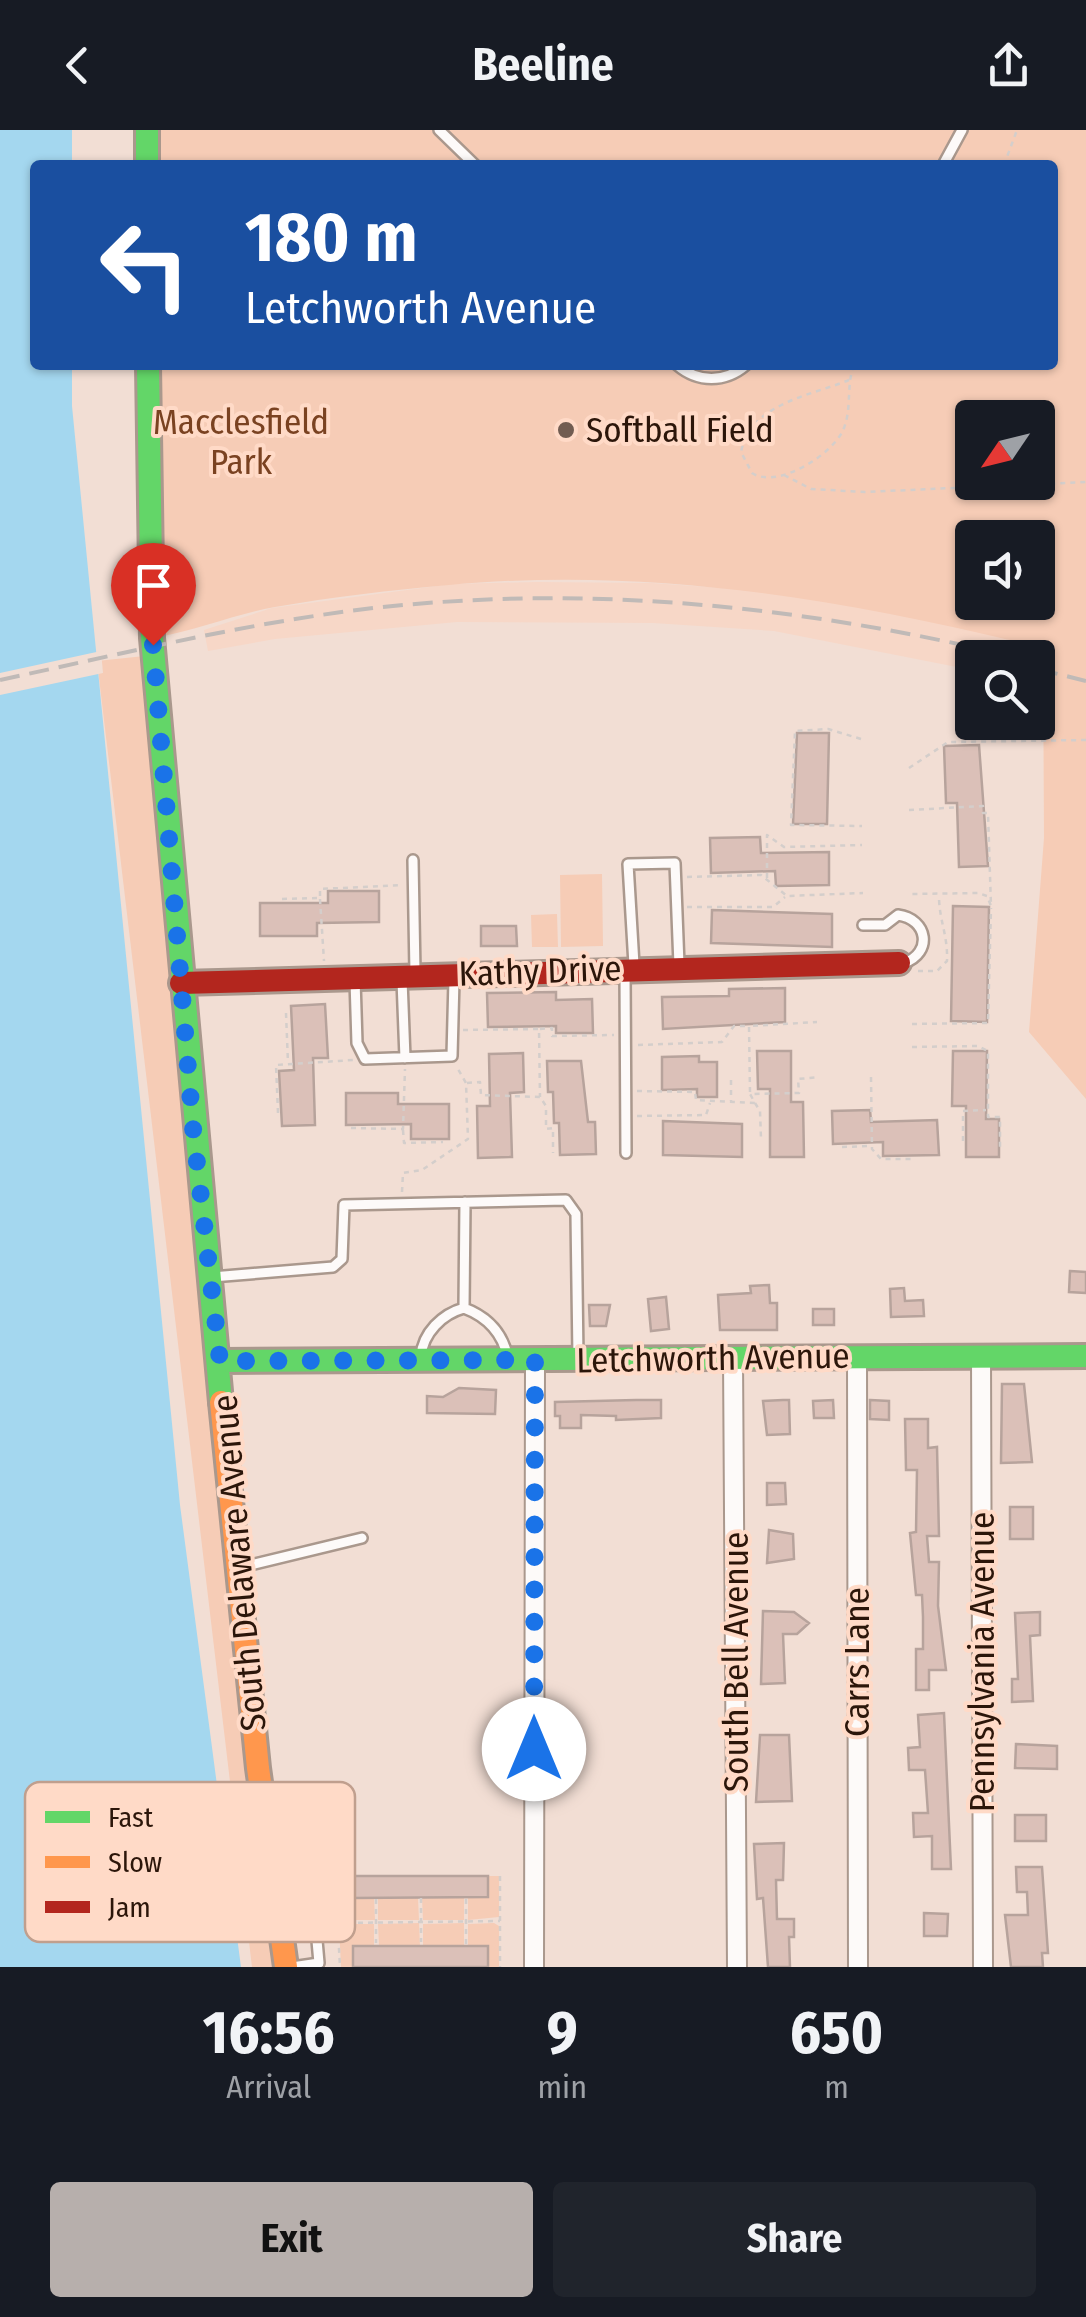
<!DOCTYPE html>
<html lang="en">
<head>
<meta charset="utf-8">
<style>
  body { margin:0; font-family:"Fira Sans Condensed",sans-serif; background:#20242c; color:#f1f3f6; height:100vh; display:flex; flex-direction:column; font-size:38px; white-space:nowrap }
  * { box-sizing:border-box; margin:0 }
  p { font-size:32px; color:#9ea1a6 }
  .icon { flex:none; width:55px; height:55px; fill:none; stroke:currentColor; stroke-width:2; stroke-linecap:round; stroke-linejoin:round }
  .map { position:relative; height:1837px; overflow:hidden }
  .side { display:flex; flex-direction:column; background:#171b24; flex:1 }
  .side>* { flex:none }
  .hud { position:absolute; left:30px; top:30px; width:1028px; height:210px; border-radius:10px; box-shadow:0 2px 8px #0004; background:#1a4fa0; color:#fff; overflow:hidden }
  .needle { width:65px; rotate:235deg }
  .controls { position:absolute; left:955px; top:270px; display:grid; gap:20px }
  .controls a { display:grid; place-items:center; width:100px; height:100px; border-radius:10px; background:#171b24; box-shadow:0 2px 8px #0004; font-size:50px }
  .pin { position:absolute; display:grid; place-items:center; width:85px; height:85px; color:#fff; margin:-102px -42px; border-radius:50% 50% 50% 0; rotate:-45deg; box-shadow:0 0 10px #0007 }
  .pin .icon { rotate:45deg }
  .me { position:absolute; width:110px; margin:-55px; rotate:0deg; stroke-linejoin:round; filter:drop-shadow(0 0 8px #0008) }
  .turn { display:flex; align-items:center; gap:35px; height:210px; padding:0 50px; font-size:45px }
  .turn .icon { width:130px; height:130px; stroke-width:2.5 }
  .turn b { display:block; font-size:70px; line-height:85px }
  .eta { display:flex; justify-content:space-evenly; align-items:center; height:170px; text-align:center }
  .eta b { font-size:60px; font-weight:700; line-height:70px }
  .action { display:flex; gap:20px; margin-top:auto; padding:20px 50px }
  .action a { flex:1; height:115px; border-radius:10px; background:#b7afac; color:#111; font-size:40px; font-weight:700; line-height:115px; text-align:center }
  .action a+a { background:#20242c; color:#f1f3f6 }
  header { display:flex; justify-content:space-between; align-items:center; height:130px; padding:0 50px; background:#171b24; font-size:45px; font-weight:700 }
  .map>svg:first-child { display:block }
  .built { fill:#f7d7c7 }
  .green { fill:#f6ccb6; fill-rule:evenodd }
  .water { fill:#a4d7ef }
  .pier { fill:#f2ded4 }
  .building { fill:#dbc0b8; stroke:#b7a39c; stroke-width:2.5 }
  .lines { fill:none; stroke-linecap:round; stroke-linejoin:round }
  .lane-casing { stroke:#aa988d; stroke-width:14 }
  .street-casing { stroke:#aa988d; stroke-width:22 }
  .fast-casing { stroke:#aa988d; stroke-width:28 }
  .slow-casing { stroke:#aa988d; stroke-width:28 }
  .jam-casing { stroke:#aa988d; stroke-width:28 }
  .path { stroke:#d4cecb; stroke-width:2.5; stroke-dasharray:5 5; stroke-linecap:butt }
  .lane { stroke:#fdfaf9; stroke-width:9 }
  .street { stroke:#fdfaf9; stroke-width:18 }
  .fast { stroke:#63d668; stroke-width:22 }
  .slow { stroke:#ff974d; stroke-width:22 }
  .jam { stroke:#b3261e; stroke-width:22 }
  .rail { stroke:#c0bab7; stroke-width:4; stroke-dasharray:20 10; stroke-linecap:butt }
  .route { stroke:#1a73e8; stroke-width:18; stroke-dasharray:0 32.4 }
  .poi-dot { fill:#715c51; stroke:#ffdac7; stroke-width:4 }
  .labels { text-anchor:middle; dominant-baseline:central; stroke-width:8; stroke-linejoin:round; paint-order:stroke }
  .park-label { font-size:35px; fill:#7a4221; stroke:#ffdac7 }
  .poi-label { font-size:35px; fill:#2c160a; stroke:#ffdac7; text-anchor:start }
  .street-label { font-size:35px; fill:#2c160a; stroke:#ffdac7 }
  .key { fill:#ffdac7; stroke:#c09f8e; stroke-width:2.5 }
  .key-label { font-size:28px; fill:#2c160a }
</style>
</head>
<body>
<header><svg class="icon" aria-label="back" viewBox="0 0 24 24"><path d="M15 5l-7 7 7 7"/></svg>Beeline<svg class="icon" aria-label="share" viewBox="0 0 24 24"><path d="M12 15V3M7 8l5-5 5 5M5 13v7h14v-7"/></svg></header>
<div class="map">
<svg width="1086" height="1837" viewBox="0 0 1086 1837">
  <rect width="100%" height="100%" fill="#f2ded4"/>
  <path class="built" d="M536 452 652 453 779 462 896 482 1086 528V569L1038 555V528H972V540L774 501 653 493 457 492 275 509 208 521 204 500 272 478 452 454Z"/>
  <path class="green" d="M158 0H1086V969L1029 902 1044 708 1043 518C846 470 653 436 449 455 391 460 332 467 275 477 235 484 198 500 158 507L153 235H1052V35H156ZM972 288H1038V352H972ZM972 408H1038V472H972Z
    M154 525 286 1837H252L97 531Z
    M602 744 603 816 561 817 560 745Z
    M557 784 558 817H532L531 785Z
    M336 1745 353 1746 354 1767H374L375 1790H339Z
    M488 1746H499V1787L468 1790V1767H488Z
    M378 1767 418 1768 419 1790H378Z
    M464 1767V1790H423L422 1768Z
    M419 1793 420 1816H379L378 1794Z
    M464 1793V1816H423V1794Z
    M494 1793 499 1796V1837H488L487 1816H468V1794Z
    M339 1794H374V1816H353V1837H341Z"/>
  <path class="water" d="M0 0H72V35H35V235H72V276L180 1375 241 1837H0Z"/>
  <path class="pier" d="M101 521 103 543 0 565V543Z"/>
  <path class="building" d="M797 603H829L827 694H793Z
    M979 615 988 736 959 737 957 673H946L944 616Z
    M760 707 761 723 829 722V755L776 756 775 741 711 743 710 708Z
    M328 761H379V792L317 793V806H260V773H328Z
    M953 776 989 777 987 892 951 891Z
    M712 780 832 784V817L711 813Z
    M481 796H516L517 816H481Z
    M785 858V892L663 899 662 867 729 866V859Z
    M556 862V870L592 869 593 903H556V896L488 897 487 863Z
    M325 874 328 928H313L315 995 282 996 279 941 294 940 291 876Z
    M757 921H791V972H803L804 1027H770V959H758Z
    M953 921H987L986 989H999V1027H966V976H952Z
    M523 923 524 962 510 963 512 1027 478 1028 477 976H490L489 924Z
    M699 926V932H717V967H697V959L662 960V927Z
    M547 931H581L588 992H595L596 1024 560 1025 559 993H554L553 962H548Z
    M346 963H398V974H449V1009H411V994L346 995Z
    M870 980 871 992 937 990 939 1025 883 1026V1012L833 1014 832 981Z
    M663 991 742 994V1027L663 1025Z
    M1070 1141 1086 1142V1163L1069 1162Z
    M769 1155 770 1173H777V1200H720L718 1165 751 1163 750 1156Z
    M904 1158 905 1171 923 1170 924 1186 891 1187 890 1159Z
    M666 1167 669 1199 651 1201 648 1169Z
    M589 1175H610L606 1196H590Z
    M813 1179H834V1195H813Z
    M1002 1254H1024L1032 1332 1001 1333Z
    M459 1258 496 1260 495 1284 427 1283V1266L443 1267Z
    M636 1270H661V1288L616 1290V1286L581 1285V1298H560V1286H555V1272Z
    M783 1270H789L790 1304 767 1305 763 1271Z
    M833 1270 834 1288H814L813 1271Z
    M870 1270 889 1271V1290L870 1289Z
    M905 1289H928V1318L937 1317 939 1406H927L929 1432H939L938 1476 946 1540H929V1560H916V1519H923V1487L922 1465H916L910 1403 916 1402 917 1340H906Z
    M767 1353H785L786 1374 767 1375Z
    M1010 1377H1033V1409H1010Z
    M769 1400 793 1404 794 1429 767 1433Z
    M763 1481 794 1482 809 1493 797 1504H783L785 1553 761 1554Z
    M1040 1482V1505L1030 1506 1033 1571 1012 1572V1549H1018L1015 1483Z
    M944 1583 951 1739H932V1706L914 1707 913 1683H928L925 1640H909L908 1618 920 1617 918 1585Z
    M760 1605H789L792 1671 756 1672Z
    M1016 1614 1057 1616V1639L1015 1638Z
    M1015 1685H1046V1711H1015Z
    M784 1713 783 1750H776L777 1789H794V1807H789L790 1837H768L763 1768 757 1769 754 1714Z
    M1016 1737H1042L1048 1823H1042L1043 1837H1011L1005 1785H1028L1027 1762H1017Z
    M353 1746H488V1767L354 1768Z
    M924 1783 948 1784 947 1806H924Z
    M353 1816H488V1837H353Z"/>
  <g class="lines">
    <g class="lane-casing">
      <path id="lane" d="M439 0 475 35
        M943 35 962 0
        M677 235C698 253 725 253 746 235
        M413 730 415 843
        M863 795H885L898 785C928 789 933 823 904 833
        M634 835 628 734 675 733 679 835
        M625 842 626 1023
        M355 850 357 913 365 929 452 926 454 849
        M402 850 405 928
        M212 1147 333 1137 342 1129 344 1075 566 1070 576 1084 578 1227
        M464 1178 465 1072
        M421 1226C423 1203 442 1184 464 1178 488 1187 503 1204 508 1228
        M242 1437 362 1408
        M276 1751 312 1754 319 1833 292 1837"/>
    </g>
    <g class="street-casing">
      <path id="street" d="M981 1226 983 1837
        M857 1227 858 1837
        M733 1228 737 1837
        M534 1837 535 1230"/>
    </g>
    <g class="fast-casing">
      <path id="fast" d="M147 0V35
        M148 235 152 508 221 1272
        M220 1231 1086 1226"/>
    </g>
    <g class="slow-casing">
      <path id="slow" d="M221 1272 258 1638 286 1837"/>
    </g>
    <g class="jam-casing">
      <path id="jam" d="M181 853 899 833"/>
    </g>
    <path class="path" d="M1004 35 1017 0
      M849 250C810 266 751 273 741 322L752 343C778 360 835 323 844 298 852 277 846 255 854 235
      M784 345 811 359 865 362 1086 352
      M861 609 828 599 795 601 791 695 862 696
      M909 638 948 612 1086 610
      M909 680 983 676V683H988L991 776 987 766 978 763 910 764
      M687 747 761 745 787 766 863 763
      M767 748V705L784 717 862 715
      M282 769 320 768V759L402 755
      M320 769 324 831
      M687 777H773L785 767
      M918 841H937L947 831C948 805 939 790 939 766
      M286 883 288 933
      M912 894 988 893 991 778
      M540 899 552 898V906L614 905
      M463 900 539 899 540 967
      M638 915 722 912 734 896H747
      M912 917 978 916 988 921V987H1000V1018
      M871 947 872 1019 881 1029H912
      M731 950V971
      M467 953 480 952 481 965 540 967 546 976V999L553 998V1023
      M637 961 695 962 696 970 755 973 750 964 799 963 798 949 819 947
      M750 962 749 896 817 892
      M755 973 760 981 761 1009
      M278 983 276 935 353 930
      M637 986 706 985 710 973
      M351 998 403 999 405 939
      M403 1000 404 1013 443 1012
      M963 1011V981L986 980
      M842 1017 870 1016
      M402 1062 403 1043 422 1040 468 1009 466 953 458 939
      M500 1746V1837
      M335 1748 340 1837
      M421 1768V1812
      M376 1769V1813
      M466 1769V1816
      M338 1793 500 1791"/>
    <use href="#lane" class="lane"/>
    <use href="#street" class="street"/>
    <use href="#fast" class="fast"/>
    <use href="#slow" class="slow"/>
    <use href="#jam" class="jam"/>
    <path class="rail" d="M1038 539 1086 551
      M0 550C121 524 242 494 365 479 588 453 803 476 1020 528"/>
  </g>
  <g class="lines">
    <path class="route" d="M153 515 193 998 220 1231 535 1230 534 1619"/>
  </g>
  <circle class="poi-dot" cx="566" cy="300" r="10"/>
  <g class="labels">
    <g class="park-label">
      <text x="241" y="292">Macclesfield<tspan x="241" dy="40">Park</tspan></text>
    </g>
    <g class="poi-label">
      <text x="586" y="300">Softball Field</text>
    </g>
    <g class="street-label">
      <text transform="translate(540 841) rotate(-2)">Kathy Drive</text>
      <text transform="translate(713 1228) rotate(-1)">Letchworth Avenue</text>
      <text transform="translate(239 1433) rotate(-95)">South Delaware Avenue</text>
      <text transform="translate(736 1532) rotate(-90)">South Bell Avenue</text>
      <text transform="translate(857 1532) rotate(-90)">Carrs Lane</text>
      <text transform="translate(982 1532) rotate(-90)">Pennsylvania Avenue</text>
    </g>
  </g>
  <rect x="25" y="1652" width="330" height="160" rx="15" class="key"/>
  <rect x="45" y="1681" width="45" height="12" fill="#63d668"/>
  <rect x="45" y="1726" width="45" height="12" fill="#ff974d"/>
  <rect x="45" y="1771" width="45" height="12" fill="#b3261e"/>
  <g class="key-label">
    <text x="108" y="1697">Fast</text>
    <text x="108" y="1742">Slow</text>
    <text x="108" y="1787">Jam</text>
  </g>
</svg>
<div class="controls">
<a><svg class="needle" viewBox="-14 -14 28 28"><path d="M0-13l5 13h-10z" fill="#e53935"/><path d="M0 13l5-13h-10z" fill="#9ea1a6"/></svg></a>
<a><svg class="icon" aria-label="sound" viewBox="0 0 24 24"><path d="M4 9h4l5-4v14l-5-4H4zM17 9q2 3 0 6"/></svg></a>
<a><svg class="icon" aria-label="search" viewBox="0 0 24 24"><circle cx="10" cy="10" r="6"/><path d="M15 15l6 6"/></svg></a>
</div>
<div class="pin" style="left:153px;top:515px;background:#d93025"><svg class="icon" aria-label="arrive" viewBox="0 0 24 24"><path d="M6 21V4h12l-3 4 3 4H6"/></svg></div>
<svg class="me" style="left:534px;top:1619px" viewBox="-20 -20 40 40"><circle r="19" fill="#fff"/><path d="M0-13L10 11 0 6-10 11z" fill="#1a73e8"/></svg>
<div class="hud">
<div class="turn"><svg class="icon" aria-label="left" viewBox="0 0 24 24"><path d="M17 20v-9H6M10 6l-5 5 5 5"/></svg><div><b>180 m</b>Letchworth Avenue</div></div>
</div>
</div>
<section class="side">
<div class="eta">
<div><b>16:56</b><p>Arrival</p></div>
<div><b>9</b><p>min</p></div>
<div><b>650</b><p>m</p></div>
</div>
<div class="action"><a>Exit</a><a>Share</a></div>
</section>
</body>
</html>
